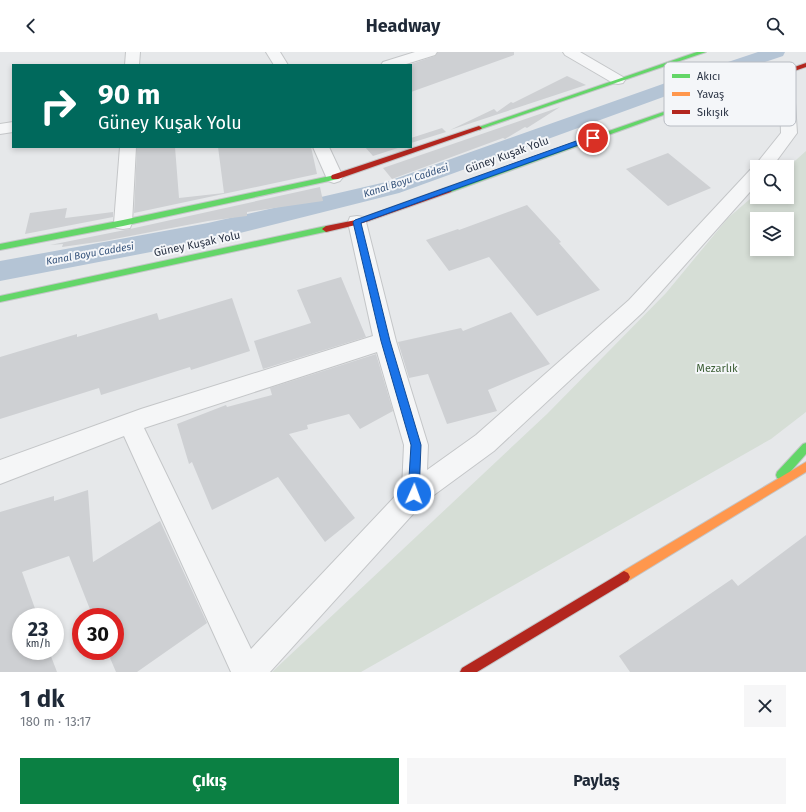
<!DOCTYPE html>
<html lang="tr">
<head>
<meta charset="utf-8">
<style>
  body { margin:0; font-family:"Fira Sans",sans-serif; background:#f6f6f7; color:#1f2937; height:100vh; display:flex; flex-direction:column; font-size:15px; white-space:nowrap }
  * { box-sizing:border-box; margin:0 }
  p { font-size:13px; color:#747a83 }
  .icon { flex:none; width:22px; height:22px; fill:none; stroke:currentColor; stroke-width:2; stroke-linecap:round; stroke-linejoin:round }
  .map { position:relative; height:620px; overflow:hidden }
  .side { display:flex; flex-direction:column; background:#fff; flex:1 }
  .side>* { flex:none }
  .top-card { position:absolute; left:12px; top:12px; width:400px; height:84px; border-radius:0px; box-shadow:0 2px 6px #0003; background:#00695c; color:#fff; overflow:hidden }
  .buttons { position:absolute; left:750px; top:108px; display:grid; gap:8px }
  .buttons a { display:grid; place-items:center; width:44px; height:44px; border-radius:0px; background:#fff; box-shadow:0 2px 6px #0003; font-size:20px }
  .speed { position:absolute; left:12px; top:556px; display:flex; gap:8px; font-size:20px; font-weight:700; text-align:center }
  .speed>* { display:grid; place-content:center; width:52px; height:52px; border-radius:50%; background:#fff; box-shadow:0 2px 6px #0003; line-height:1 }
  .speed small { font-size:10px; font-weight:400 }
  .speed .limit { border:6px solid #d22; background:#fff; color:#111 }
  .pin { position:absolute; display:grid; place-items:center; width:34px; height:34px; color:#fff; margin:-17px; border:2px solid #fff; border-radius:50%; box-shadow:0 1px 4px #0007 }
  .me { position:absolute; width:44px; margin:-22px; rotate:2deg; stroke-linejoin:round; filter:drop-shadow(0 0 3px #0008) }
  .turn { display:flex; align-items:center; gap:14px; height:84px; padding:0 20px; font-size:18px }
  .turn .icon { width:52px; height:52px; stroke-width:2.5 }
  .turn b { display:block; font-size:28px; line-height:34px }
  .round { display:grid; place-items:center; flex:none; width:42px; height:42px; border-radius:0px; background:#f6f6f7 }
  .summary { display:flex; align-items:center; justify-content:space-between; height:68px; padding:0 20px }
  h1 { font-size:24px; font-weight:700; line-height:30px }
  .primary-button { display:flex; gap:8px; margin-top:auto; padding:8px 20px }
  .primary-button a { flex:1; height:46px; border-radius:0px; background:#0b8043; color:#fff; font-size:16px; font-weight:700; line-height:46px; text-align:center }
  .primary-button a+a { background:#f6f6f7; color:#1f2937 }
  header { display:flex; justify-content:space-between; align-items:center; height:52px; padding:0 20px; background:#fff; font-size:18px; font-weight:700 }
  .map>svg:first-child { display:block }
  .green { fill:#d6ded6; fill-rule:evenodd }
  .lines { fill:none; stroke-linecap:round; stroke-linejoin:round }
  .canal { fill:#b4c4d5; fill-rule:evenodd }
  .building { fill:#ced0d3 }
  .street-casing { stroke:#c4c6c8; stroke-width:2 }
  .fast-casing { stroke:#c4c6c8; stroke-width:2 }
  .slow-casing { stroke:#c4c6c8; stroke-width:2 }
  .jam-casing { stroke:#c4c6c8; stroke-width:2 }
  .street { fill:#f5f6f7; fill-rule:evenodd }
  .fast { fill:#63d668; fill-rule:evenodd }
  .slow { fill:#ff974d; fill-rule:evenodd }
  .jam { fill:#b3261e; fill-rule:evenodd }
  .route { fill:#1a73e8; stroke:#114b97 }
  .labels { text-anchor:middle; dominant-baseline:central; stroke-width:4; stroke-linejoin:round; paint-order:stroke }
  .far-water-label { font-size:10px; font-style:italic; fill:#34527a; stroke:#f4f6f9 }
  .street-label { font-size:11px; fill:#2b3445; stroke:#f4f6f9 }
  .park-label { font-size:11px; fill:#3f6138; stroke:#f4f6f9 }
  .key { fill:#f4f6f9; stroke:#b8bcc3; stroke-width:1 }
  .key-label { font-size:11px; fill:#2b3445 }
</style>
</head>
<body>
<header><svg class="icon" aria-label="back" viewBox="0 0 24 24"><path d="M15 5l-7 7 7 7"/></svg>Headway<svg class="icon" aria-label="search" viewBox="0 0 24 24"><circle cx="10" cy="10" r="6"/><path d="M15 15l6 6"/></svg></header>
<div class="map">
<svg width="806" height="620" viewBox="0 0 806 620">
  <rect width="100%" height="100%" fill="#e6e8ea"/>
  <path class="green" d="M806 99V360L771 387 361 620H272L547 362 666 241 728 166 757 141V145H787V116ZM757 167H787V197H757Z"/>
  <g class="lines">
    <path class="canal" d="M758 0H785L783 4 688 36 399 141 208 189 0 229V209L208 171 386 130 674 28Z"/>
  </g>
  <path class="building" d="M438 0H514V3L411 40V12L435 4Z
    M567 24 586 33 450 78 494 57 497 60 511 50 513 51Z
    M560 55 527 76 525 75 505 87 503 86 392 127 383 116Z
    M442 76 446 80 411 91V86Z
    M137 95H175L179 146 224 141 218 95H311L317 122 134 161Z
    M365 95H401L373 104Z
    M668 101 711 136 668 154 626 117Z
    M320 135 323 149 247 160V164L208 169 104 189 62 195 63 192 50 193 130 177Z
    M527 153 561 190 559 191 600 238 537 264 489 205 449 219 426 188 458 177 459 178Z
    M67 156 65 166 113 160V165L25 182 30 161Z
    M341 225 366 285 263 317 254 289 311 271 297 238Z
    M232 246 250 299 191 318 190 315 101 343 99 336 0 367V305L77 282V285L157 261 159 268Z
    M511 260 550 312 488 338 497 359 447 372 428 322 409 326 398 290 461 276 463 279Z
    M376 302 393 359 360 377 349 362 307 373 308 377 289 382 355 466 325 490 278 425 212 458 192 410 189 412 177 372 226 353 227 355 272 343 270 336Z
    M88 438 93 510 160 469 207 571 137 620H116L107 599H115V565H93L69 504 22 520 38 565H21V599H49L57 620H0V460L54 444V449Z
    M806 483V620H630L619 604 732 527 738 534Z"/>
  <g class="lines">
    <g class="street-casing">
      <path id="street" d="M126 0H140L139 13H125Z
        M266 0H280L288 13H274Z
        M415 0H437L435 3 403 13H381L383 10Z
        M563 0H580L623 25 625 28 623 31 618 32 613 31 565 3Z
        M786 16 791 17 793 20 797 81 772 115H757V132L643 260 494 399 423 451 270 620H231L124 384 0 432V408L141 357 373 284 348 170 350 165 357 164 364 165 366 170 396 289 428 393 427 418 476 383 629 248 751 117 755 116 757 111 781 81 779 20 781 17ZM377 300 404 393 402 437 251 597 144 376Z
        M13 70V80L0 82V72Z
        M120 95H136L132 171 130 176 123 177 116 176 114 171Z
        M313 95H329L343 125 340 129 334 131 328 129Z"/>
    </g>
    <g class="fast-casing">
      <path id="fast" d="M697 0H706L481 77 479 78 476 76Z
        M675 56 680 57 451 140H448L444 138 445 136Z
        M335 123H338V127L123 174 0 198V192L123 168Z
        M326 174 330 177 329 179 0 250V244Z
        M806 391V402L785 426 781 428 777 426 776 423 777 420 803 392Z"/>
    </g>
    <g class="slow-casing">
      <path id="slow" d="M806 410V420L628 529 624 531 620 529 618 525 620 521Z"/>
    </g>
    <g class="jam-casing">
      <path id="jam" d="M806 11V15L679 58 674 57Z
        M479 74 482 76 481 77 338 127H332L331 125 332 123Z
        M445 136H448L452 138 451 140 360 172 326 180 322 177 326 174 356 168Z
        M624 519 628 521 630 525 628 529 477 620H460L462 616Z"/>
    </g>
    <use href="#street" class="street"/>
    <use href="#fast" class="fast"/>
    <use href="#slow" class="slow"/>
    <use href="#jam" class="jam"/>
  </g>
  <path class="route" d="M593 83 595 84V87L361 171 390 289 421 393 419 442 417 446 414 448 410 446 408 442 411 393 381 289 353 170 355 168Z"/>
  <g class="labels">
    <g class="far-water-label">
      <text transform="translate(406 129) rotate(-18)">Kanal Boyu Caddesi</text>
      <text transform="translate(90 202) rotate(-10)">Kanal Boyu Caddesi</text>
    </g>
    <g class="street-label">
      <text transform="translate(507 103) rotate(-20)">Güney Kuşak Yolu</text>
      <text transform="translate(197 192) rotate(-12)">Güney Kuşak Yolu</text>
    </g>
    <g class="park-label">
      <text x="717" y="316">Mezarlık</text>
    </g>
  </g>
  <rect x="664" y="10" width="132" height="64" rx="6" class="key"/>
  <rect x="672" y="22" width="18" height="4" fill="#63d668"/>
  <rect x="672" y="40" width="18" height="4" fill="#ff974d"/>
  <rect x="672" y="58" width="18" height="4" fill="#b3261e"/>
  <g class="key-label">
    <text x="697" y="28">Akıcı</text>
    <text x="697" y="46">Yavaş</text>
    <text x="697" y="64">Sıkışık</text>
  </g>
</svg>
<div class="buttons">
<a><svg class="icon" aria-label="search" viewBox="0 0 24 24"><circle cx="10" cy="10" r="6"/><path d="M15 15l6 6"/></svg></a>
<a><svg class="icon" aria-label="layers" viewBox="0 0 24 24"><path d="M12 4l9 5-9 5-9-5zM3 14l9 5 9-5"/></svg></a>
</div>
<div class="speed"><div>23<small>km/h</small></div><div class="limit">30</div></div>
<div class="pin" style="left:593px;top:86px;background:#d93025"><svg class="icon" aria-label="arrive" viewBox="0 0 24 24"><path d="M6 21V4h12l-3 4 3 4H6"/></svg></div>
<svg class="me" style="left:414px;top:442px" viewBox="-20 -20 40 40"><circle r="17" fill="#1a73e8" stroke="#fff" stroke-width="3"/><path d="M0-11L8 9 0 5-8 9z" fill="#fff"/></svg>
<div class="top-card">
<div class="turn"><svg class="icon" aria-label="right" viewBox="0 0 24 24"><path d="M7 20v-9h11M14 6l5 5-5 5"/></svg><div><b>90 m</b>Güney Kuşak Yolu</div></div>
</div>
</div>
<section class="side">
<div class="summary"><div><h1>1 dk</h1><p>180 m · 13:17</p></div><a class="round"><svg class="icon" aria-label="close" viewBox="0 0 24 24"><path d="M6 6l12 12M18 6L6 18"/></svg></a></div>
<div class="primary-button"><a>Çıkış</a><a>Paylaş</a></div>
</section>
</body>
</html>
